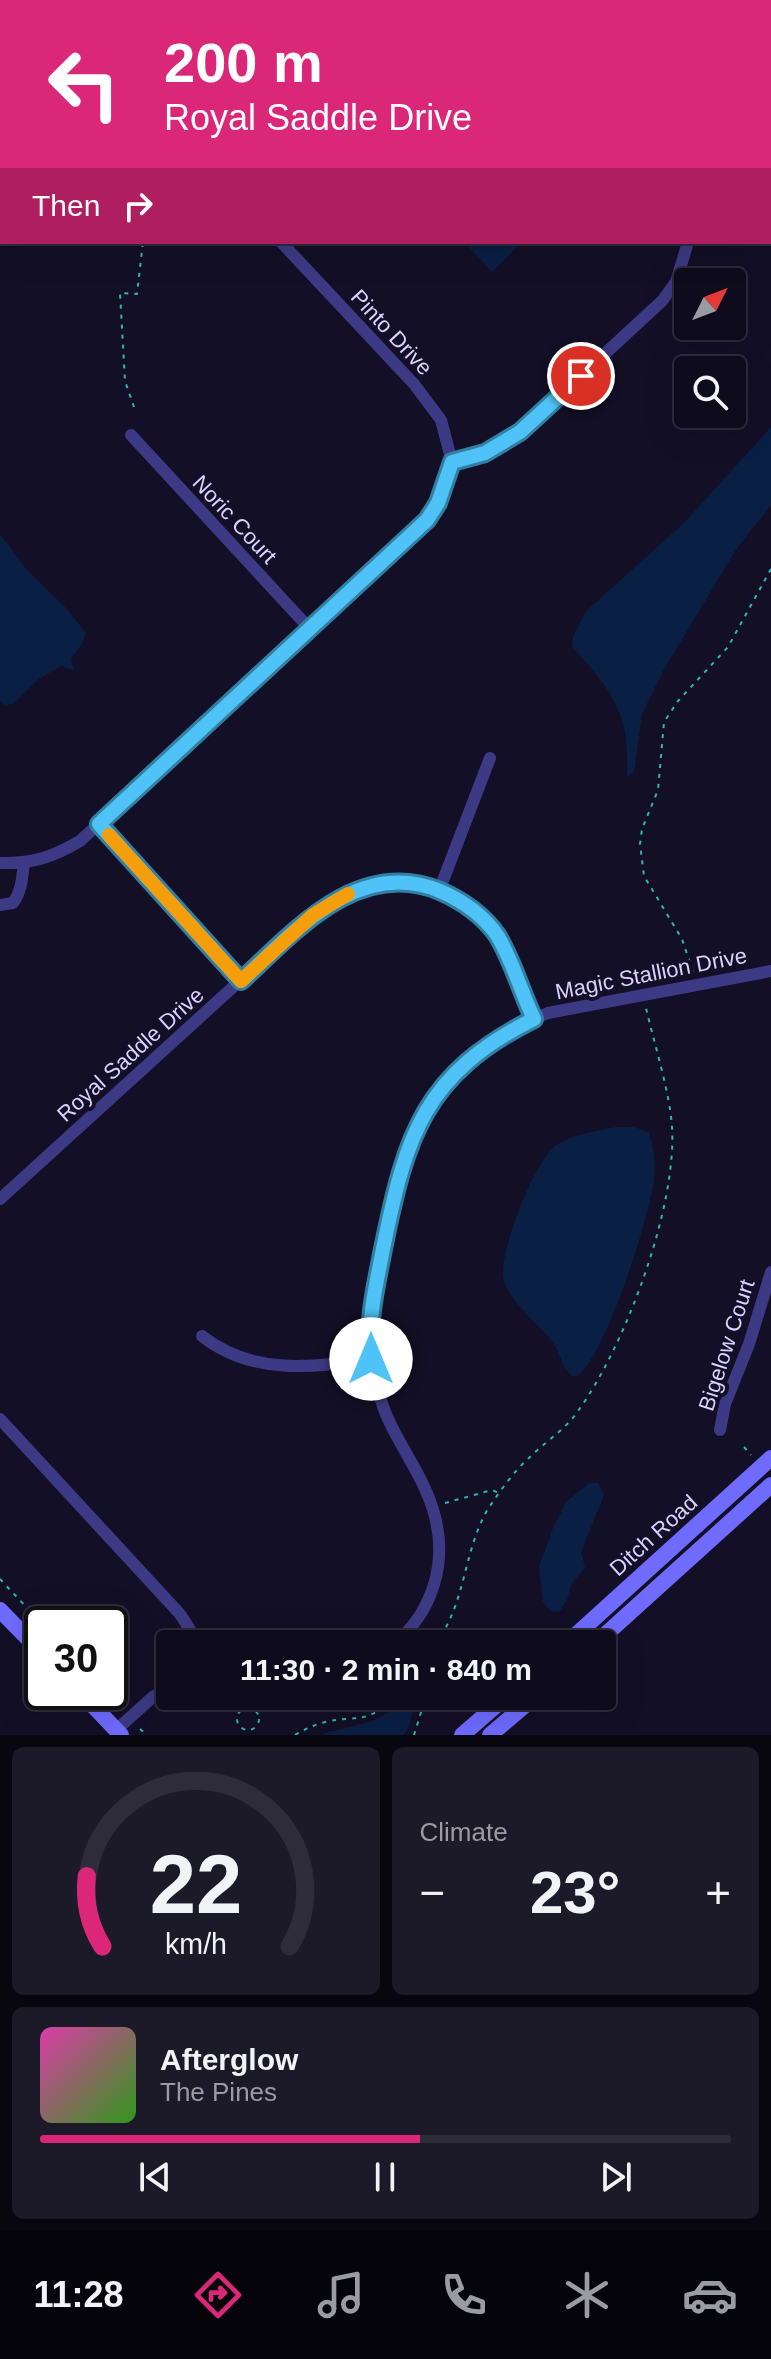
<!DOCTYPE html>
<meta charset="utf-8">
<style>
:root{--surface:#0e0b1c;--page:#1c1929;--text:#f1f3f6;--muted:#9b9ba3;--line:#2e2b3b;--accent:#db2777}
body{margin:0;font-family:Helvetica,sans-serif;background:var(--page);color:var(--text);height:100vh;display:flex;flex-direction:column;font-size:30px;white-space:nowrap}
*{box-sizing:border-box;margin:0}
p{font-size:26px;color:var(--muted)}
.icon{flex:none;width:44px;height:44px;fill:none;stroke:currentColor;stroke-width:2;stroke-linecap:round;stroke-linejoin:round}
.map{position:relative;height:1735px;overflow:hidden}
.drawer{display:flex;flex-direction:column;gap:12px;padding:12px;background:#08060f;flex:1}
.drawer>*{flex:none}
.guide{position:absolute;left:0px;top:0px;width:772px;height:244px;box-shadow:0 8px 32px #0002,0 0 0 2px var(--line);background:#db2777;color:#fff;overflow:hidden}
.needle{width:52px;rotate:48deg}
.fabs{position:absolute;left:674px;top:268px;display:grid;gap:16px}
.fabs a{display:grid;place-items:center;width:72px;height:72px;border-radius:8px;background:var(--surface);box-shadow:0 8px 32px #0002,0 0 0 2px var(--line);font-size:40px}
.speed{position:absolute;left:24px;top:1606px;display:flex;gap:16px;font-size:40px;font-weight:700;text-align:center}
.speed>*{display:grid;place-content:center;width:104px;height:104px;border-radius:50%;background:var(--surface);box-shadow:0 8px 32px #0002,0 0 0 2px var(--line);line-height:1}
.speed .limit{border:4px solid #111;border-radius:12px;background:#fff;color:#111}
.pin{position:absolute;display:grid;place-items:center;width:68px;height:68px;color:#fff;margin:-34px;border:4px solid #fff;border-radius:50%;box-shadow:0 2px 8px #0007}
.me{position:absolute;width:88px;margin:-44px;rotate:0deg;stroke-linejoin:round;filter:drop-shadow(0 0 6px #0008)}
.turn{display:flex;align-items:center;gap:28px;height:168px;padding:0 32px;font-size:36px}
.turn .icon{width:104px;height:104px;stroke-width:2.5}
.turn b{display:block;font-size:56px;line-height:68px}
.then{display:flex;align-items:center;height:76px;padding:0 32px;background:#0003;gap:16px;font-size:30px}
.big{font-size:60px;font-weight:600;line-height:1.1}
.drawer .tile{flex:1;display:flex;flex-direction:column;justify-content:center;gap:12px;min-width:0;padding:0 28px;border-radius:12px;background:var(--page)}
.drawer .dial{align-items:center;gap:0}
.dial svg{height:208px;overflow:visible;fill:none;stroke:var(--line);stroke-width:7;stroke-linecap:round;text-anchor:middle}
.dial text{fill:var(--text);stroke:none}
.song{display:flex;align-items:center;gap:24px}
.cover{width:96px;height:96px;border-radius:12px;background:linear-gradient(135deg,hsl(320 70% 55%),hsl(110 70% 35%))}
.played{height:8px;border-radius:4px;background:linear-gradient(90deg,var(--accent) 55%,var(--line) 55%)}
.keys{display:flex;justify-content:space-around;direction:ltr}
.heat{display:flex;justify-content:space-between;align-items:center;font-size:44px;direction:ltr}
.drawer .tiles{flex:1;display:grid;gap:12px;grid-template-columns:1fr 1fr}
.tile:last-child{grid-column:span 2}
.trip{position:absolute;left:156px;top:1630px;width:460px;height:80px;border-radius:8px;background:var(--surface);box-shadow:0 8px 32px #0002,0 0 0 2px var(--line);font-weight:600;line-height:80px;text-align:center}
.dock{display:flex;height:128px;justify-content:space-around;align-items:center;background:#06040b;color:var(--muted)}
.dock .icon{width:56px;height:56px}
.dock .on{color:var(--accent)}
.dock b{font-size:36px;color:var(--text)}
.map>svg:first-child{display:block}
</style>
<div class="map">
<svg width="771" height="1735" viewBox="0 0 771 1735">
<rect width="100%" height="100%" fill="#130f26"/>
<g fill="#0a1f44">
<polygon points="464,242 522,242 492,272"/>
<path d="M771,427V505L735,551L663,671L642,714L634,772L627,777C627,758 628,738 622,720C614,693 591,667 572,647L573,637L586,611L684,523Z"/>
<polygon points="0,534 27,570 65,607 86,633 82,644 71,658 74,671 62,666 38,679 13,704 4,705 0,701"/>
<path d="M616,1127H634L649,1132C654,1148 656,1165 654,1181C647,1223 608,1349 578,1376H572C562,1367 561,1355 554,1344C539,1323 512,1306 504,1281C496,1258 535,1159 556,1145C574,1134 596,1131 616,1127Z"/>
<polygon points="589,1483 598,1483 604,1495 581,1552 585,1567 571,1585 567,1600 559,1612 551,1611 543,1602 539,1567 553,1528 567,1501"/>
<polygon points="406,1697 411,1697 414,1704 410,1724 404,1735 319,1735 372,1721 388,1713"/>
</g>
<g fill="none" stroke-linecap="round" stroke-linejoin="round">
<g stroke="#2fb8b0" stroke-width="2" stroke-dasharray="4 6" stroke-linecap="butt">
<polyline points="672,0 674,2"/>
<polyline points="196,2 196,0"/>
<polyline points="770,107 771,108"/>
<polyline points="134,407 125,381 120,293 137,294 143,242"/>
<polyline points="693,972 682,939 644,876 640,844 642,829 658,790 664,722 678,701 728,647 771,569"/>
<polyline points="744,1447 751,1455"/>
<polyline points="445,1503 492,1490 499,1493"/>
<polyline points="0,1579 42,1624"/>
<path d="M435,1644C466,1605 463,1551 488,1509C500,1491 514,1471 530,1457C546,1441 565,1430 578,1411C625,1346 677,1208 672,1127C670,1093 654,1043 646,1008"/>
<polyline points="545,1644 551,1639"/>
<polyline points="108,1692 119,1707"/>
<polyline points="241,1696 245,1707"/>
<circle cx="248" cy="1719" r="11"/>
<polyline points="140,1729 147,1735"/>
<path d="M295,1735C305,1729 314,1725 325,1722C355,1715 371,1725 393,1696"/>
<polyline points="414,1735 423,1706 420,1696"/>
</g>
<g stroke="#3d3a85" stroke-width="12">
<polyline points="501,0 503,2"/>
<polyline points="0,225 2,223"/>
<polyline points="131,435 310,629"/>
<polyline points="452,462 485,453 520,432 662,301 676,282 688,242"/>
<polyline points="99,824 241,981"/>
<path d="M0,863C32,864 53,857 80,841L392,554L427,520L446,483L452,462L441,420L414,384L281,242"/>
<polyline points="439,891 490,758"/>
<path d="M0,905L13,903C22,891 22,877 24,863"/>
<path d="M0,1199L298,928C314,915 330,902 349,894C399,871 466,888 496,935C513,960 522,992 534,1019"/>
<path d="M202,1336C251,1375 312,1368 371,1359"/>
<polyline points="0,1419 180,1614 199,1644"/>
<polyline points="720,1430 725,1404 749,1344 771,1272"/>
<path d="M394,1644C433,1612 448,1562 434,1513C425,1480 403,1451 389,1421C380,1402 376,1382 372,1362C365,1327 375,1289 382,1254C406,1133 426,1064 548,1013L771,971"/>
<polyline points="116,1730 154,1696 170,1688"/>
</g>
<g stroke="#6f6bff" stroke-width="16">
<polyline points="708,0 710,2"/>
<polyline points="770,67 771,68"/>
<polyline points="0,1610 42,1653"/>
<polyline points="566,1644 771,1458"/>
<polyline points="595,1644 771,1485"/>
<polyline points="80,1692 121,1735"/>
<polyline points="462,1735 507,1696"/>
<polyline points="490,1735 536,1696"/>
</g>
</g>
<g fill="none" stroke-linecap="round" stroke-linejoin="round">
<g stroke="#337fa1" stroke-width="20">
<path id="route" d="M371,1359C367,1322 376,1285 383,1249C406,1135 424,1074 534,1019C521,992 513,961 497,935C482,914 463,901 440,891C358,857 294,932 241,981L99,824L427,520L438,503L452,462L485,453L520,432L581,376"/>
</g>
<use href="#route" stroke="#4fc3f7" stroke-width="14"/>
<polyline stroke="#f59e0b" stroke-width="14" points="109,835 241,981 313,915 348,894"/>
</g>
<g text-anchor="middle" stroke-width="8" stroke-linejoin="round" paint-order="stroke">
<g font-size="22" fill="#d9d4ff" stroke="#130f26">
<text transform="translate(392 332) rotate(47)" y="8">Pinto Drive</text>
<text transform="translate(235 519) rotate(47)" y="8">Noric Court</text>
<text transform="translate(651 973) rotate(-11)" y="8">Magic Stallion Drive</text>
<text transform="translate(130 1054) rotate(-42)" y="8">Royal Saddle Drive</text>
<text transform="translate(726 1345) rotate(-72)" y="8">Bigelow Court</text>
<text transform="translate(653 1535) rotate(-42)" y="8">Ditch Road</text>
</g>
</g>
</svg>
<div class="fabs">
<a><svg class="needle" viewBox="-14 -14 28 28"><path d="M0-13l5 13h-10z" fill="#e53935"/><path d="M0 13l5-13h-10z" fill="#9b9ba3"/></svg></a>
<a><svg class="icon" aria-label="search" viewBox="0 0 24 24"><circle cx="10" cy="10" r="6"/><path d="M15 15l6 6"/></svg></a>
</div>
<div class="speed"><div class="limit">30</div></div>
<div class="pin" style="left:581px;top:376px;background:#d93025"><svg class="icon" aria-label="arrive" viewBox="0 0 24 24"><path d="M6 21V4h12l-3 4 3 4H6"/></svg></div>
<svg class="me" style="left:371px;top:1359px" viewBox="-20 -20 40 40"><circle r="19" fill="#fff"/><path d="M0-13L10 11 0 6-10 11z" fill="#4fc3f7"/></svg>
<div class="trip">11:30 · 2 min · 840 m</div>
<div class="guide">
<div class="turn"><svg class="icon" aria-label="left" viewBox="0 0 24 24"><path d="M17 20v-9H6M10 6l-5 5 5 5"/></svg><div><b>200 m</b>Royal Saddle Drive</div></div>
<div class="then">Then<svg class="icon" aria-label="right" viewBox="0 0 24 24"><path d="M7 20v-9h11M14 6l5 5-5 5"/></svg></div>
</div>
</div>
<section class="drawer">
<div class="tiles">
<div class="tile dial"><svg viewBox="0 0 100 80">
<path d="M14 69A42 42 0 1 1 86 69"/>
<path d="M14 69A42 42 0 0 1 8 42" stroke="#db2777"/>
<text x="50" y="56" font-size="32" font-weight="700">22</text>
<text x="50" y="72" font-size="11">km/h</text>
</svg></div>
<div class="tile"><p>Climate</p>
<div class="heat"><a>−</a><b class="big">23°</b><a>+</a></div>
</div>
<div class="tile">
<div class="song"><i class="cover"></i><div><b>Afterglow</b><p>The Pines</p></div></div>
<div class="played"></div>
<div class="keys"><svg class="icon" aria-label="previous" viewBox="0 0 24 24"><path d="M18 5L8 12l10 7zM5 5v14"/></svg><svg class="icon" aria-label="pause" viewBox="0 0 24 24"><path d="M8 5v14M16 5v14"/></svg><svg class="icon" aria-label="next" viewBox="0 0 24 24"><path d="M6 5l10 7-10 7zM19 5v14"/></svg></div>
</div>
</div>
</section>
<nav class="dock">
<b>11:28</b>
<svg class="icon on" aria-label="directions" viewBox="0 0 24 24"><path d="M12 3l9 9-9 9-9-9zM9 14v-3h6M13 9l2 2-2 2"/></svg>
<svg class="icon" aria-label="music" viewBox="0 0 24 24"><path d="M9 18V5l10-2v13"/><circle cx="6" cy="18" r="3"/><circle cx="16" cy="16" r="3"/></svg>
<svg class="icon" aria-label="phone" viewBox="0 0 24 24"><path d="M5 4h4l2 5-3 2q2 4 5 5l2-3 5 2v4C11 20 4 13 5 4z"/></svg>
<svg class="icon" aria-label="climate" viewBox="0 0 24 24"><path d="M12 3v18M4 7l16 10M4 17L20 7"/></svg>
<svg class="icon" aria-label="car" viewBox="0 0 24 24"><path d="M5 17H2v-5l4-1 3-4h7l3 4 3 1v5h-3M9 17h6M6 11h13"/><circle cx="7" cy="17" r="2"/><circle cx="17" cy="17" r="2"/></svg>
</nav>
